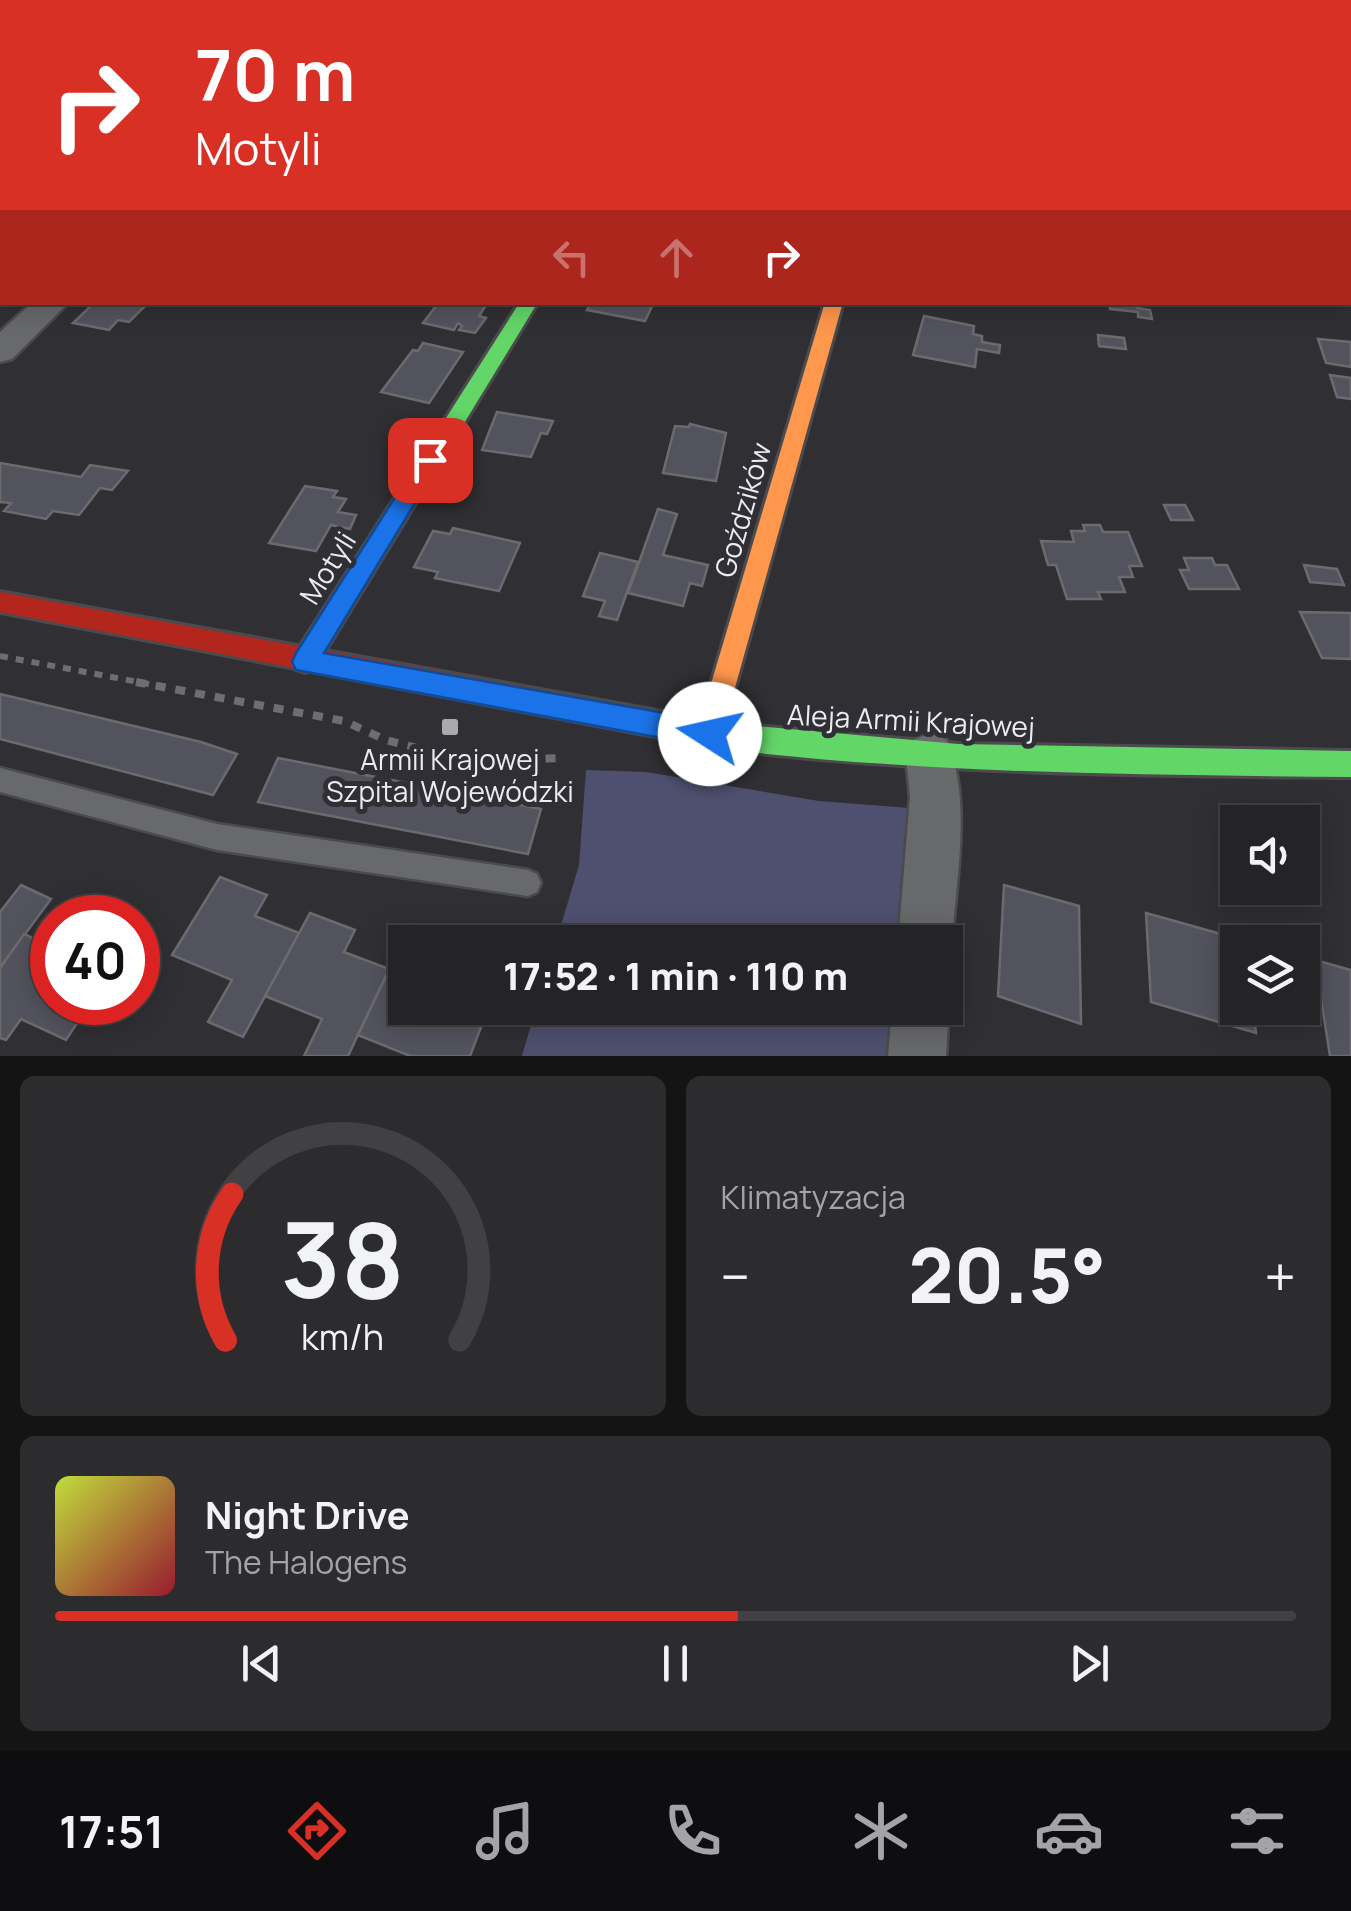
<!DOCTYPE html>
<html lang="pl">
<meta charset="utf-8">
<style>
:root{--surface:#242427;--page:#2c2c2f;--text:#f1f3f6;--muted:#a3a4a7;--line:#414144;--accent:#d93025}
body{margin:0;font-family:Manrope,sans-serif;background:var(--page);color:var(--text);height:100vh;display:flex;flex-direction:column;font-size:38px;white-space:nowrap}
*{box-sizing:border-box;margin:0}
p{font-size:32px;color:var(--muted)}
.icon{flex:none;width:55px;height:55px;fill:none;stroke:currentColor;stroke-width:2;stroke-linecap:round;stroke-linejoin:round}
.map{position:relative;height:1056px;overflow:hidden}
.side{display:flex;flex-direction:column;gap:20px;padding:20px;background:#141415;flex:1}
.side>*{flex:none}
.guide{position:absolute;left:0px;top:0px;width:1352px;height:305px;box-shadow:0 5px 25px #0003,0 0 0 2px var(--line);background:#d93025;color:#fff;overflow:hidden}
.tools{position:absolute;left:1220px;top:805px;display:grid;gap:20px}
.tools a{display:grid;place-items:center;width:100px;height:100px;border-radius:0px;background:var(--surface);box-shadow:0 5px 25px #0003,0 0 0 2px var(--line);font-size:50px}
.speed{position:absolute;left:30px;top:895px;display:flex;gap:20px;font-size:50px;font-weight:700;text-align:center}
.speed>*{display:grid;place-content:center;width:130px;height:130px;border-radius:50%;background:var(--surface);box-shadow:0 5px 25px #0003,0 0 0 2px var(--line);line-height:1}
.speed .limit{border:15px solid #d22;background:#fff;color:#111}
.pin{position:absolute;display:grid;place-items:center;width:85px;height:85px;color:#fff;margin:-42px;border-radius:20px;box-shadow:0 5px 15px #0006}
.me{position:absolute;width:110px;margin:-55px;rotate:280deg;stroke-linejoin:round;filter:drop-shadow(0 0 8px #0008)}
.turn{display:flex;align-items:center;gap:35px;height:210px;padding:0 30px;font-size:45px}
.turn .icon{width:130px;height:130px;stroke-width:2.5}
.turn b{display:block;font-size:70px;line-height:85px}
.lanes{display:flex;align-items:center;height:95px;padding:0 30px;background:#0003;justify-content:center;gap:50px;direction:ltr}
.lanes .off{opacity:.35}
.big{font-size:75px;font-weight:800;line-height:1.1}
.side .widget{flex:1;display:flex;flex-direction:column;justify-content:center;gap:15px;min-width:0;padding:0 35px;border-radius:15px;background:var(--page)}
.side .dial{align-items:center;gap:0}
.dial svg{height:260px;overflow:visible;fill:none;stroke:var(--line);stroke-width:7;stroke-linecap:round;text-anchor:middle}
.dial text{fill:var(--text);stroke:none}
.song{display:flex;align-items:center;gap:30px}
.cover{width:120px;height:120px;border-radius:15px;background:linear-gradient(135deg,hsl(70 70% 55%),hsl(350 70% 35%))}
.played{height:10px;border-radius:5px;background:linear-gradient(90deg,var(--accent) 55%,var(--line) 55%)}
.keys{display:flex;justify-content:space-around;direction:ltr}
.heat{display:flex;justify-content:space-between;align-items:center;font-size:55px;direction:ltr}
.side .tiles{flex:1;display:grid;gap:20px;grid-template-columns:1fr 1fr}
.widget:last-child{grid-column:span 2}
.trip{position:absolute;left:388px;top:925px;width:575px;height:100px;border-radius:0px;background:var(--surface);box-shadow:0 5px 25px #0003,0 0 0 2px var(--line);font-weight:800;line-height:100px;text-align:center}
.menu{display:flex;height:160px;justify-content:space-around;align-items:center;background:#0e0e10;color:var(--muted)}
.menu .icon{width:70px;height:70px}
.menu .active{color:var(--accent)}
.menu b{font-size:45px;color:var(--text)}
.map>svg:first-child{display:block}
</style>
<div class="map">
<svg width="1351" height="1056" viewBox="0 0 1351 1056">
<rect width="100%" height="100%" fill="#303034"/>
<g fill="#4f506f">
<polygon points="0,0 371,0 2,2 2,68"/>
<polygon points="586,770 646,772 819,801 922,809 909,942 556,942 579,865"/>
<polygon points="536,1008 903,1008 898,1056 522,1056"/>
</g>
<g fill="#53535e" stroke="#6b6b6e" stroke-width="2.5">
<polygon points="95,302 127,302 145,306 129,322 118,320 109,330 73,323"/>
<polygon points="439,302 488,302 479,316 486,318 475,333 459,330 462,326 458,323 454,330 423,323"/>
<polygon points="592,302 602,303 654,302 645,321 587,310"/>
<polygon points="1109,302 1136,303 1137,308 1150,310 1152,319 1138,317 1138,312 1110,309"/>
<polygon points="924,316 974,326 973,334 982,336 982,342 1000,345 999,353 977,349 975,367 913,355"/>
<polygon points="1098,335 1124,338 1126,349 1099,346"/>
<polygon points="1318,339 1351,342 1351,367 1326,363"/>
<polygon points="423,343 463,352 429,403 381,392 413,350 418,351"/>
<polygon points="1330,375 1351,378 1351,399 1337,397"/>
<polygon points="497,412 553,421 547,434 541,433 531,457 482,450"/>
<polygon points="690,424 726,433 716,481 663,473 675,426 689,427"/>
<polygon points="0,463 81,477 90,465 128,471 112,490 100,488 79,515 53,511 46,519 4,511 11,503 0,502"/>
<polygon points="305,486 337,491 333,497 346,499 338,512 356,515 350,529 331,525 316,551 269,543"/>
<polygon points="1164,505 1185,505 1193,520 1171,520"/>
<polygon points="658,509 677,514 663,555 708,565 702,586 690,583 683,606 628,593"/>
<polygon points="1083,525 1100,525 1103,532 1128,532 1142,566 1129,566 1133,577 1119,577 1125,592 1098,592 1101,599 1067,599 1056,565 1048,565 1041,541 1074,542 1071,531 1085,531"/>
<polygon points="453,528 520,543 499,591 435,578 438,572 414,567 433,531 450,534"/>
<polygon points="600,553 638,562 617,620 599,616 605,601 583,596"/>
<polygon points="1184,558 1212,558 1215,565 1227,565 1239,589 1189,589 1180,570 1189,570"/>
<polygon points="1304,565 1337,569 1344,585 1310,582"/>
<polygon points="1300,612 1351,613 1351,659 1322,658"/>
<polygon points="0,694 201,742 237,754 213,795 0,739"/>
<polygon points="278,758 541,809 528,854 258,802"/>
<polygon points="220,877 267,895 255,916 299,933 243,1037 208,1022 232,980 172,955"/>
<polygon points="21,885 51,899 0,968 0,912"/>
<polygon points="1004,885 1079,906 1081,1024 998,996"/>
<polygon points="310,913 355,930 344,952 389,969 348,1056 304,1056 322,1019 265,996"/>
<polygon points="1146,913 1246,941 1238,942 1238,1008 1253,1008 1256,1033 1151,1002"/>
<polygon points="24,934 52,947 52,1002 91,1002 66,1040 21,1019 6,1040 0,1038 0,968"/>
<polygon points="399,949 405,952 405,1008 488,1009 470,1056 410,1056 358,1035"/>
<polygon points="1315,960 1351,970 1351,1056 1330,1056"/>
</g>
<g fill="none" stroke-linecap="round" stroke-linejoin="round">
<g stroke="#4b4b4e" stroke-width="5">
<g id="lane">
<rect x="1350" y="88" width="1" height="8"/>
<polygon points="2,122 2,131 0,132 0,123"/>
<polygon points="0,768 217,824 528,870 537,874 541,883 537,892 528,896 217,850 0,792"/>
</g>
</g>
<g stroke="#4b4b4e" stroke-width="5">
<g id="street">
<polygon points="914,0 936,0 936,2 915,2"/>
<rect x="0" y="184" width="2" height="16"/>
<polygon points="33,302 69,302 12,359 0,362 0,332"/>
<path d="M930,733L947,740C972,800 956,879 952,942L945,960V942H898L910,797L906,757L913,740Z"/>
<polygon points="945,999 949,1008 946,1056 888,1056 892,1008 945,1008"/>
</g>
</g>
<g stroke="#4b4b4e" stroke-width="6">
<g id="fast">
<polygon points="520,302 538,302 314,669 305,672 296,669 292,661 296,653"/>
<path d="M723,723L958,744L1351,751V777C1141,775 932,774 723,749L714,745L710,736L714,727Z"/>
</g>
</g>
<g stroke="#4b4b4e" stroke-width="6">
<polygon id="slow" points="825,302 843,302 722,734 718,743 709,747 700,743 696,734"/>
</g>
<g stroke="#4b4b4e" stroke-width="6">
<polygon id="jam" points="0,592 723,723 732,727 736,736 732,745 723,749 0,612"/>
</g>
<polyline stroke="#6d6e70" stroke-width="6" stroke-dasharray="8 8" stroke-linecap="butt" points="0,656 149,684"/>
<polyline stroke="#6d6e70" stroke-width="8" stroke-dasharray="10 10" stroke-linecap="butt" points="136,682 344,721 386,740 467,761 561,758"/>
<use href="#lane" fill="#68696b" fill-rule="evenodd"/>
<use href="#street" fill="#68696b" fill-rule="evenodd"/>
<use href="#fast" fill="#63d668" fill-rule="evenodd"/>
<use href="#slow" fill="#ff974d" fill-rule="evenodd"/>
<use href="#jam" fill="#b3261e" fill-rule="evenodd"/>
</g>
<polygon fill="#1a73e8" stroke="#114b97" stroke-width="2.5" points="430,452 441,460 324,653 710,721 719,725 723,734 719,743 710,747 296,670 292,662 296,653 422,455"/>
<rect fill="#aaaaae" stroke="#2f2f35" stroke-width="4" x="440" y="717" width="20" height="20" rx="5"/>
<g text-anchor="middle" stroke-width="10" stroke-linejoin="round" paint-order="stroke">
<g font-size="28" fill="#ececf0" stroke="#2f2f35">
<text transform="translate(743 510) rotate(-74)" y="10">Goździków</text>
<text transform="translate(328 568) rotate(-58)" y="10">Motyli</text>
<text transform="translate(911 721) rotate(3)" y="10">Aleja Armii Krajowej</text>
</g>
<g font-size="28" fill="#ececf0" stroke="#2f2f35">
<text x="450" y="770">Armii Krajowej<tspan x="450" dy="32">Szpital Wojewódzki</tspan></text>
</g>
</g>
</svg>
<div class="tools">
<a><svg class="icon" aria-label="sound" viewBox="0 0 24 24"><path d="M4 9h4l5-4v14l-5-4H4zM17 9q2 3 0 6"/></svg></a>
<a><svg class="icon" aria-label="layers" viewBox="0 0 24 24"><path d="M12 4l9 5-9 5-9-5zM3 14l9 5 9-5"/></svg></a>
</div>
<div class="speed"><div class="limit">40</div></div>
<div class="pin" style="left:430px;top:460px;background:#d93025"><svg class="icon" aria-label="arrive" viewBox="0 0 24 24"><path d="M6 21V4h12l-3 4 3 4H6"/></svg></div>
<svg class="me" style="left:710px;top:734px" viewBox="-20 -20 40 40"><circle r="19" fill="#fff"/><path d="M0-13L10 11 0 6-10 11z" fill="#1a73e8"/></svg>
<div class="trip">17:52 · 1 min · 110 m</div>
<div class="guide">
<div class="turn"><svg class="icon" aria-label="right" viewBox="0 0 24 24"><path d="M7 20v-9h11M14 6l5 5-5 5"/></svg><div><b>70 m</b>Motyli</div></div>
<div class="lanes"><svg class="icon off" aria-label="left" viewBox="0 0 24 24"><path d="M17 20v-9H6M10 6l-5 5 5 5"/></svg><svg class="icon off" aria-label="ahead" viewBox="0 0 24 24"><path d="M12 20V5M6 11l6-6 6 6"/></svg><svg class="icon" aria-label="right" viewBox="0 0 24 24"><path d="M7 20v-9h11M14 6l5 5-5 5"/></svg></div>
</div>
</div>
<section class="side">
<div class="tiles">
<div class="widget dial"><svg viewBox="0 0 100 80">
<path d="M14 69A42 42 0 1 1 86 69"/>
<path d="M14 69A42 42 0 0 1 16 24" stroke="#d93025"/>
<text x="50" y="56" font-size="32" font-weight="700">38</text>
<text x="50" y="72" font-size="11">km/h</text>
</svg></div>
<div class="widget"><p>Klimatyzacja</p>
<div class="heat"><a>−</a><b class="big">20.5°</b><a>+</a></div>
</div>
<div class="widget">
<div class="song"><i class="cover"></i><div><b>Night Drive</b><p>The Halogens</p></div></div>
<div class="played"></div>
<div class="keys"><svg class="icon" aria-label="previous" viewBox="0 0 24 24"><path d="M18 5L8 12l10 7zM5 5v14"/></svg><svg class="icon" aria-label="pause" viewBox="0 0 24 24"><path d="M8 5v14M16 5v14"/></svg><svg class="icon" aria-label="next" viewBox="0 0 24 24"><path d="M6 5l10 7-10 7zM19 5v14"/></svg></div>
</div>
</div>
</section>
<nav class="menu">
<b>17:51</b>
<svg class="icon active" aria-label="directions" viewBox="0 0 24 24"><path d="M12 3l9 9-9 9-9-9zM9 14v-3h6M13 9l2 2-2 2"/></svg>
<svg class="icon" aria-label="music" viewBox="0 0 24 24"><path d="M9 18V5l10-2v13"/><circle cx="6" cy="18" r="3"/><circle cx="16" cy="16" r="3"/></svg>
<svg class="icon" aria-label="phone" viewBox="0 0 24 24"><path d="M5 4h4l2 5-3 2q2 4 5 5l2-3 5 2v4C11 20 4 13 5 4z"/></svg>
<svg class="icon" aria-label="climate" viewBox="0 0 24 24"><path d="M12 3v18M4 7l16 10M4 17L20 7"/></svg>
<svg class="icon" aria-label="car" viewBox="0 0 24 24"><path d="M5 17H2v-5l4-1 3-4h7l3 4 3 1v5h-3M9 17h6M6 11h13"/><circle cx="7" cy="17" r="2"/><circle cx="17" cy="17" r="2"/></svg>
<svg class="icon" aria-label="filters" viewBox="0 0 24 24"><path d="M4 7h16M4 17h16"/><circle cx="9" cy="7" r="2"/><circle cx="15" cy="17" r="2"/></svg>
</nav>
